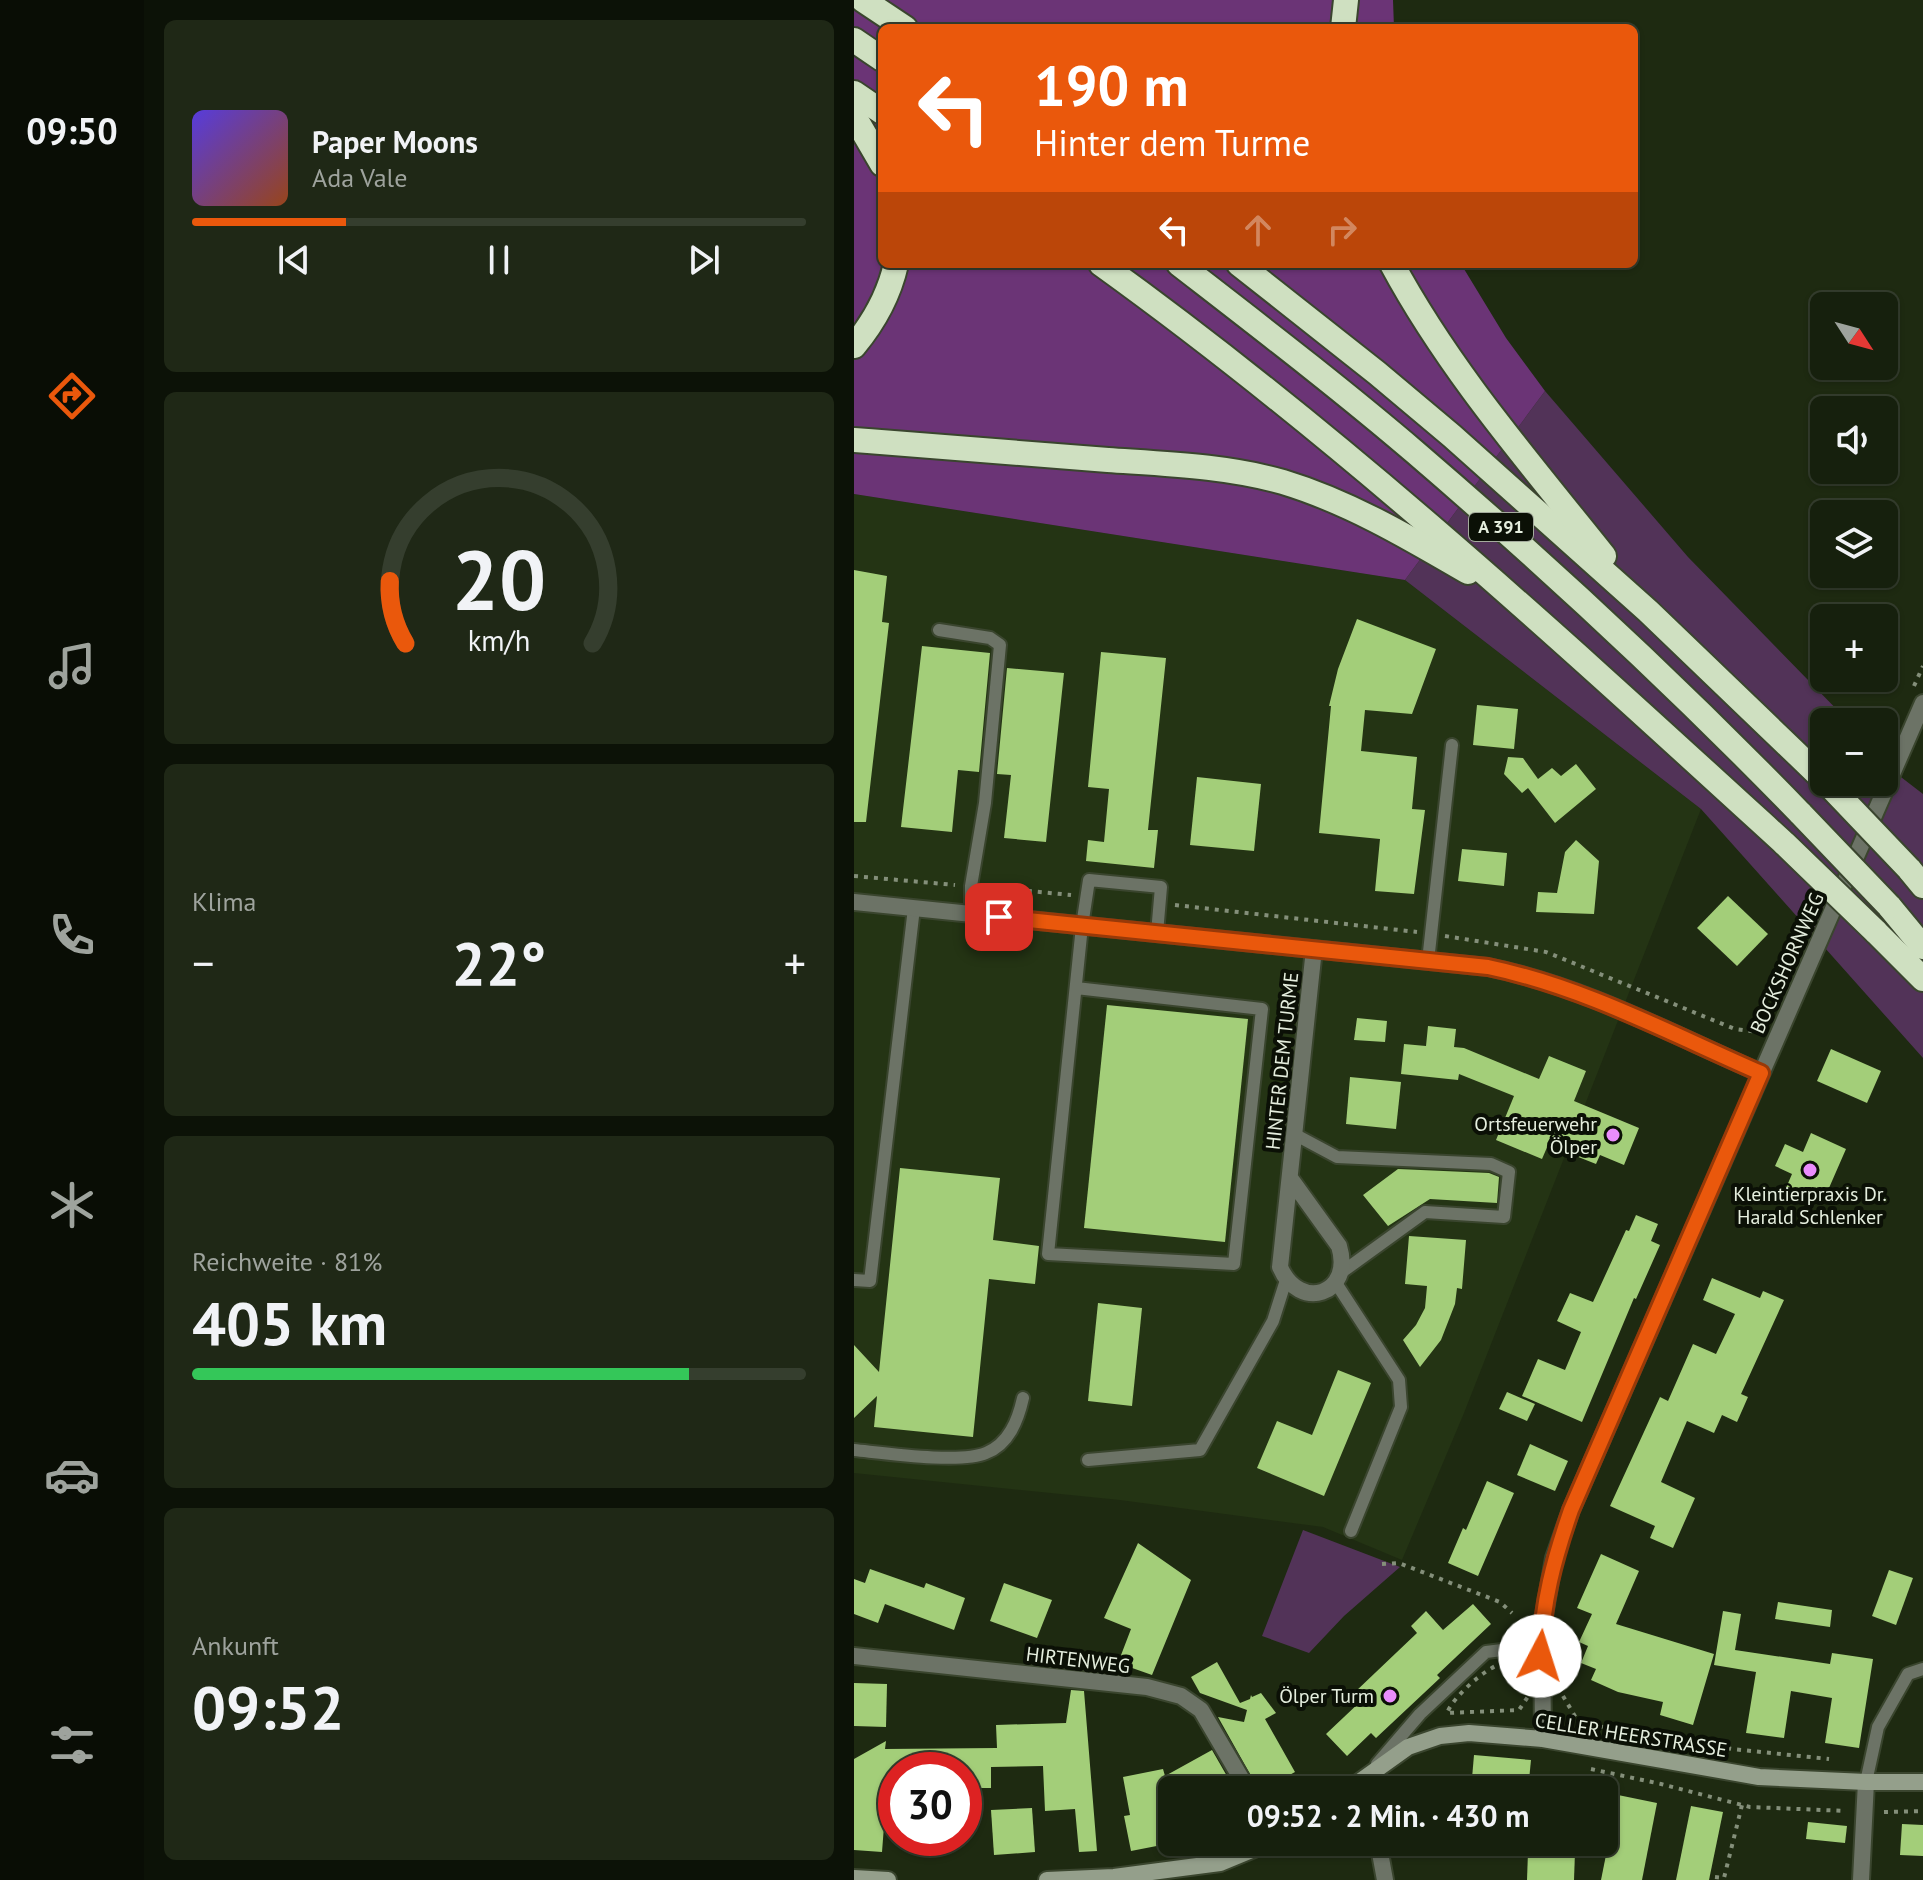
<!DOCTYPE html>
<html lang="de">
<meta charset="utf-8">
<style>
:root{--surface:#16200d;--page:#1f2816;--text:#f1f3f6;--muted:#9ea39d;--line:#353e2e;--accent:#ea580c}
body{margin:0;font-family:"PT Sans",sans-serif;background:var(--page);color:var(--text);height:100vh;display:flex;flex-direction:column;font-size:30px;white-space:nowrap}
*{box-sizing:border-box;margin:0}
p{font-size:26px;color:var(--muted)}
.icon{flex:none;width:44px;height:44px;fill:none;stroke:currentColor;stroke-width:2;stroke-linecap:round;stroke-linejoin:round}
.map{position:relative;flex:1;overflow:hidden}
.drawer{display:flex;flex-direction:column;gap:20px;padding:20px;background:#0c1207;width:710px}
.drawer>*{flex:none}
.top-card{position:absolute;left:24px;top:24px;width:760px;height:244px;border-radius:12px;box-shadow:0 2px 6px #0004,0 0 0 2px var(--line);background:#ea580c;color:#fff;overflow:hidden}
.needle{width:52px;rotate:126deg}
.fabs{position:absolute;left:956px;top:292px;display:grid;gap:16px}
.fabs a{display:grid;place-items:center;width:88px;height:88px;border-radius:12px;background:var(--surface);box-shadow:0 2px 6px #0004,0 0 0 2px var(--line);font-size:40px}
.speed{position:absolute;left:24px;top:1752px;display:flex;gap:16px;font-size:40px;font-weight:700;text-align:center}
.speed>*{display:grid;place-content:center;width:104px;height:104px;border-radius:50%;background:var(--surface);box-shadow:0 2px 6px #0004,0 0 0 2px var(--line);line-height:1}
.speed .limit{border:12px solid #d22;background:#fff;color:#111}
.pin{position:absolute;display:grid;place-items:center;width:68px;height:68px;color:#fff;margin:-34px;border-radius:16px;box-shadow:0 4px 12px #0006}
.me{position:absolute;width:88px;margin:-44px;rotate:5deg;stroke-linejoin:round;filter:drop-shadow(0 0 6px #0008)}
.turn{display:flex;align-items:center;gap:28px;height:168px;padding:0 24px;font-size:36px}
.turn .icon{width:104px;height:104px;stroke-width:2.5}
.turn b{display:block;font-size:56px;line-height:68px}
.lanes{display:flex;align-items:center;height:76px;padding:0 24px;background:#0003;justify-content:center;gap:40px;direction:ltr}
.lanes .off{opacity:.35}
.big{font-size:60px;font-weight:800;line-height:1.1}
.drawer .tile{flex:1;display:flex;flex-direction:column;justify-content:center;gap:12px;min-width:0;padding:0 28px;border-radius:12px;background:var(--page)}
.drawer .dial{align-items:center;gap:0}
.dial svg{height:208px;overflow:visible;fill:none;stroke:var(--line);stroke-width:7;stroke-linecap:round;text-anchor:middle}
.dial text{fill:var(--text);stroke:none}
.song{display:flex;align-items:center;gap:24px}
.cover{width:96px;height:96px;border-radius:12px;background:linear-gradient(135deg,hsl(250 70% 55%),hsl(20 70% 35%))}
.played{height:8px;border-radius:4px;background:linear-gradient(90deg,var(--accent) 25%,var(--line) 25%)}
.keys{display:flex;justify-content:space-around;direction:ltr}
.heat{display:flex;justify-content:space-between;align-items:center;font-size:44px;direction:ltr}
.charge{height:12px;border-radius:6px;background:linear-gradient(90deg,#34c759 81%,var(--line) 0)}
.trip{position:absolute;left:304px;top:1776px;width:460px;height:80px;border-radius:12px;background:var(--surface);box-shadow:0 2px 6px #0004,0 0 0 2px var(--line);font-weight:800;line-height:80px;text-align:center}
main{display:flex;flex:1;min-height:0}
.tab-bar{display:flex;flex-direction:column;width:144px;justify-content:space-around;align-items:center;background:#090d05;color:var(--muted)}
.tab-bar .icon{width:56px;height:56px}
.tab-bar .selected{color:var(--accent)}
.tab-bar b{font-size:36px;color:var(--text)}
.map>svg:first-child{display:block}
</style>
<main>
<nav class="tab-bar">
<b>09:50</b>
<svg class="icon selected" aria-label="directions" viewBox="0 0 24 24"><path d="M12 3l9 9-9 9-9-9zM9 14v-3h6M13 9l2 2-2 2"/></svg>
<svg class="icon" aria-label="music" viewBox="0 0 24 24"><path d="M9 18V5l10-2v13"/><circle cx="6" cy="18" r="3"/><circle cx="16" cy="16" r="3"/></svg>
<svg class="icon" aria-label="phone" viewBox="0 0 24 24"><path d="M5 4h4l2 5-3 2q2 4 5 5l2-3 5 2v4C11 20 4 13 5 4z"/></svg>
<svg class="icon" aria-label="climate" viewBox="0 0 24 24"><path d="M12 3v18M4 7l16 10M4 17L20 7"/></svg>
<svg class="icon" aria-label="car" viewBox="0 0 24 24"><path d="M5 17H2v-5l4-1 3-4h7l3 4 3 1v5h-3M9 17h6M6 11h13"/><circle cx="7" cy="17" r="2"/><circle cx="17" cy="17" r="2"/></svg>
<svg class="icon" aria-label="filters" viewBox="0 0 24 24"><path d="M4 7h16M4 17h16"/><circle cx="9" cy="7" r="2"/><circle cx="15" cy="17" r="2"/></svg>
</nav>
<section class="drawer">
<div class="tile">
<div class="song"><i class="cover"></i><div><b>Paper Moons</b><p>Ada Vale</p></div></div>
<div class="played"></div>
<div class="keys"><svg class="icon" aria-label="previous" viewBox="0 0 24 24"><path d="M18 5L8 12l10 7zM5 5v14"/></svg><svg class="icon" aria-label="pause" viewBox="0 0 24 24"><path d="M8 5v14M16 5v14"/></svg><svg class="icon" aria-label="next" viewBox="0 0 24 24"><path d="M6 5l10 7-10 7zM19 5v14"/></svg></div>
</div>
<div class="tile dial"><svg viewBox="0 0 100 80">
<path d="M14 69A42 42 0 1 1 86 69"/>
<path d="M14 69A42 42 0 0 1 8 45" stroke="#ea580c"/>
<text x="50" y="56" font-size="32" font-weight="700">20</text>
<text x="50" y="72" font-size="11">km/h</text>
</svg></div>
<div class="tile"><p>Klima</p>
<div class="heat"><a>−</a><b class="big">22°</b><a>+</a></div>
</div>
<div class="tile"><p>Reichweite · 81%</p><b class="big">405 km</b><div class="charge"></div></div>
<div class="tile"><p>Ankunft</p><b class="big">09:52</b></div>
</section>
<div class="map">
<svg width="1069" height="1880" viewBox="0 0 1069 1880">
<rect width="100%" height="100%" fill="#1e2a11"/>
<polygon fill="#243414" points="0,494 551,580 847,809 610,1413 548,1560 469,1527 266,1500 0,1473"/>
<g fill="#523358">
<polygon points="691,391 834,557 995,722 970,722 970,782 1030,782 1030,764 1069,794 1069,1058 847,809 551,580"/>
<polygon points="449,1530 546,1567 490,1616 455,1653 408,1636"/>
</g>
<polygon fill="#6b3476" points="0,0 539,0 540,28 28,28 28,264 607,264 652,338 691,391 551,580 0,494"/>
<g fill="#a3ce79">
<polygon points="0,570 33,576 28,622 35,623 12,822 0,822"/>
<polygon points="503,619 582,649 558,714 511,710 507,751 563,757 558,809 571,810 560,894 521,891 526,839 465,833 477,706 475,706 484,669"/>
<polygon points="68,646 136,653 125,772 104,770 98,832 47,827"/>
<polygon points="247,652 312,658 294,830 304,830 300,868 232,861 234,840 250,842 255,789 234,787"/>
<polygon points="153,668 210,673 192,842 150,838 157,775 143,774"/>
<polygon points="623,705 664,709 660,749 619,745"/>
<polygon points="654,757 669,758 684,779 698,768 707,776 722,764 742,789 701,823 674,788 668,793 650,774"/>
<polygon points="343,777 407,784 400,851 336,845"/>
<polygon points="722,840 745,861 740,914 682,912 684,892 703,893 711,852"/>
<polygon points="608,849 653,853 650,886 604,881"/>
<polygon points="874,896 914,934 883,966 843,928"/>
<polygon points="253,1005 394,1019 371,1242 230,1228"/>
<polygon points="503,1018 533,1021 531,1042 500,1040"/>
<polygon points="574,1026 602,1029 600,1047 610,1048 685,1079 695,1056 732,1071 720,1101 785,1128 770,1165 746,1155 742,1164 694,1145 688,1159 642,1140 660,1096 605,1074 604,1080 547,1074 550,1044 572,1046"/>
<polygon points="977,1049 1027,1071 1013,1103 963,1081"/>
<polygon points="496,1077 547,1082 542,1129 492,1124"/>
<polygon points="957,1133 992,1149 968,1204 932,1188 938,1174 921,1166 931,1144 949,1152"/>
<polygon points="46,1168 146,1178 139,1240 185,1246 181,1284 135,1279 119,1437 20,1427 23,1396 0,1418 0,1345 25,1372"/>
<polygon points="544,1169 635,1173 645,1177 643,1203 576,1199 534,1226 509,1195"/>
<polygon points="782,1215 804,1224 797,1241 806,1245 782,1299 780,1298 728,1422 668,1396 684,1359 711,1370 727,1332 703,1321 716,1293 739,1302 772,1230 775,1231"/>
<polygon points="555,1236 612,1240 608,1289 603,1288 601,1304 587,1340 566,1367 549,1340 562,1325 571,1308 573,1286 551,1284"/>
<polygon points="858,1278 906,1298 909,1291 930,1300 887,1394 894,1397 883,1422 868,1415 860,1433 833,1421 807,1482 841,1498 819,1548 796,1538 801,1526 756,1506 806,1397 814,1401 839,1344 862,1354 881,1314 849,1300"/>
<polygon points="244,1303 288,1308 278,1406 234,1401"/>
<polygon points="484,1370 517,1383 470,1496 403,1468 423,1421 458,1435"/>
<polygon points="653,1392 681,1404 673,1421 645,1409"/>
<polygon points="676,1444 714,1461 701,1491 663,1475"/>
<polygon points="633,1481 660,1493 624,1576 594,1563 609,1528 612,1530"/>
<polygon points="284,1543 337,1580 298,1675 264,1663 277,1629 250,1618"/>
<polygon points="747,1554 785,1571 762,1624 860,1654 839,1725 806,1715 809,1702 764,1692 737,1680 742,1669 727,1663 734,1646 725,1642 738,1614 723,1608"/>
<polygon points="16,1569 70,1588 72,1583 111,1598 100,1630 31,1604 24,1623 0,1614 0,1579 11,1583"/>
<polygon points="1035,1570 1059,1578 1042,1625 1018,1616"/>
<polygon points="150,1583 198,1600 183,1638 136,1621"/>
<polygon points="924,1602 978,1610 976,1627 921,1619"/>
<polygon points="619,1604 637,1624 583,1675 586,1678 522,1738 517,1733 493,1756 472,1734 508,1700 501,1692 563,1633 557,1626 572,1611 589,1630"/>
<polygon points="869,1611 887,1614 881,1650 976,1664 978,1653 1019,1659 1005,1748 971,1743 978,1698 937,1691 930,1738 892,1733 902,1672 860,1665"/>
<polygon points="363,1662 386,1703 396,1699 397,1695 398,1697 407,1693 422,1713 411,1719 441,1772 421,1783 425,1790 405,1790 364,1717 390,1722 393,1710 346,1693 337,1677"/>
<polygon points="0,1683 33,1684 32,1727 0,1726"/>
<polygon points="217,1690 230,1691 243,1851 225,1852 221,1809 191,1811 189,1766 137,1767 137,1788 110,1788 110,1770 42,1770 42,1788 33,1787 28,1852 0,1850 0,1759 32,1741 31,1749 143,1748 142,1725 212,1723"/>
<polygon points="358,1750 381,1790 313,1790 318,1816 318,1843 277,1851 270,1816 276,1815 269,1777 309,1769 311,1776"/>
<polygon points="620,1755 677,1760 674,1790 617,1790"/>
<polygon points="764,1795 803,1803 788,1880 747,1880"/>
<polygon points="837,1806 869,1812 855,1880 822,1880"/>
<polygon points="178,1808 181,1852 140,1855 137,1810"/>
<polygon points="954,1822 993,1826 991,1843 952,1839"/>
<polygon points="1048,1824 1069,1825 1069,1856 1046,1855"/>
<polygon points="674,1852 721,1852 720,1880 673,1880"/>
</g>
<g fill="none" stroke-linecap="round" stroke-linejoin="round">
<g stroke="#3a452e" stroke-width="16">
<g id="service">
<polyline points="85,630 136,638 146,645 131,803 117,886 117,914"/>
<polyline points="574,961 598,745"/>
<polyline points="222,988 408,1009 380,1264 194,1254 228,926 235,880 307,887 303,933"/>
<polyline points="440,1134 483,1157 637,1164 655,1172 650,1217 571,1212 488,1272"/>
<polyline points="0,1280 16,1281 60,908"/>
<polyline points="482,1283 545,1380 547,1407 497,1531"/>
<path d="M0,1450C30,1453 107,1464 132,1453C155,1444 164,1420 169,1398"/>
<polyline points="234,1460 346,1450 419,1321 432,1280"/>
<polyline points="523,1764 566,1714 632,1652 656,1649 686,1656"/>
<polyline points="1012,1782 1024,1727 1054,1674 1069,1669"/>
</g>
</g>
<g stroke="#3a452e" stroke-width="20">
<g id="minor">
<path d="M0,902L634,967C730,986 817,1034 907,1073"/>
<path d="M436,1178L485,1246C500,1295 445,1312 426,1267L460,949"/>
<polyline points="0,1656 293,1687 327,1696 347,1710 394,1790"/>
<polyline points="689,1739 688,1627 700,1558 717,1510 1069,703"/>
<polyline points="524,1842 531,1880"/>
<polyline points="1007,1880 1012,1782"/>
</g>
</g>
<g stroke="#3a452e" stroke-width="20">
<g id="secondary">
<polyline points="494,1790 554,1747 586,1736 615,1733 689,1739 905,1777 1012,1782 1069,1782"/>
<polyline points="0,1878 34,1880"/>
<polyline points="193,1880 260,1877 366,1863 417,1842"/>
</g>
</g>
<g stroke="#3a452e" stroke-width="28">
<g id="motorway">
<polyline points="9,0 51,28"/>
<polyline points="489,28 492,0"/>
<polyline points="0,40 28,59"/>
<polyline points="0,93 28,112"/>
<polyline points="0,116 28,164"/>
<path d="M247,264C490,439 710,642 931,844"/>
<path d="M325,264C405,326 486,388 562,453C696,568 825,688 947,814"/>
<polyline points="385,264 523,373 598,436 794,611 970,780"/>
<path d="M538,264C595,370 675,462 750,556"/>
<path d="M0,346C20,322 35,295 42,264"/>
<path d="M0,440C85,446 170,453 254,460C312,464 373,466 429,482C495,502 554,537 614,572"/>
<polyline points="1055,869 1069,886"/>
<polyline points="1035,906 1069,947"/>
<polyline points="1021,931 1069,979"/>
</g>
</g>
<g stroke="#848f7a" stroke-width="4" stroke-dasharray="4 6" stroke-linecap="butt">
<polyline points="1060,686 1069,666"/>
<polyline points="0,876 101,885"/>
<polyline points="134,887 217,895"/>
<polyline points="321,905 563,932"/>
<polyline points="591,936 692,952 881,1029 905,1032"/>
<polyline points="528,1564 545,1563 646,1602 658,1613"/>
<path d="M650,1663L672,1672L675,1695L665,1710L593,1713C599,1697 633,1666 650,1663Z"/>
<polyline points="709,1696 722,1718 744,1726 878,1749 975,1759"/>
<polyline points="737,1769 807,1784 896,1807 992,1811"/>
<polyline points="1030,1812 1069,1811"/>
<polyline points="861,1877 870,1878 888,1805"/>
</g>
<use href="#service" stroke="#6c7366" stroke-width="12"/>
<use href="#minor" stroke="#6c7366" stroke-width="16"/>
<use href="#secondary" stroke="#949f8b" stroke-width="16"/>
<use href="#motorway" stroke="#cfe0c1" stroke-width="24"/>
<g stroke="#3a452e" stroke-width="28" stroke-linecap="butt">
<g id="motorway-bridge">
<polyline points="972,782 1055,869"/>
<polyline points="947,814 1035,906"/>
<polyline points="931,844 1021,931"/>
</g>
</g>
<use href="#motorway-bridge" stroke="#cfe0c1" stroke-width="24"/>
</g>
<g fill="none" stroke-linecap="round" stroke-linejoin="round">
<g stroke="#983908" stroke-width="20">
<path id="route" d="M145,917L634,967C730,987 817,1034 907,1073L717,1510C699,1562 689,1601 686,1656"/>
</g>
<use href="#route" stroke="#ea580c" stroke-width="14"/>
</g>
<g fill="#ea8dfc" stroke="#0b1006" stroke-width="3">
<circle cx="759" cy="1135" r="8"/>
<circle cx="956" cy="1170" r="8"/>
<circle cx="536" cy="1696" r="8"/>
</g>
<g text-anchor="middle" stroke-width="8" stroke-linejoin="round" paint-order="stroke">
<rect fill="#0b1006" stroke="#a4ab9d" stroke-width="2" x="615" y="513" width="64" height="28" rx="6"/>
<g font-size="18" font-weight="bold" fill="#e5eede">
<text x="647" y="533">A 391</text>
</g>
<g font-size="20" fill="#e5eede" stroke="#0b1006">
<text transform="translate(933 963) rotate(-66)" y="7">BOCKSHORNWEG</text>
<text transform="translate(428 1061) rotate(-84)" y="7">HINTER DEM TURME</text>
<text transform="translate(224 1660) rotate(7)" y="7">HIRTENWEG</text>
<text transform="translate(777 1735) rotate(9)" y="7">CELLER HEERSTRASSE</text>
</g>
<g font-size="20" fill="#e5eede" stroke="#0b1006" text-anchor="end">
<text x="743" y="1131">Ortsfeuerwehr<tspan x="743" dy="23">Ölper</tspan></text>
<text x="956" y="1201" text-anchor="middle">Kleintierpraxis Dr.<tspan x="956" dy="23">Harald Schlenker</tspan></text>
<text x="520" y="1703">Ölper Turm</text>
</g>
</g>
</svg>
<div class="fabs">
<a><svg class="needle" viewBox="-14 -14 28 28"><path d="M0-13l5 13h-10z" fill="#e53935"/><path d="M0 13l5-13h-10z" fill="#9ea39d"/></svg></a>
<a><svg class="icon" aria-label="sound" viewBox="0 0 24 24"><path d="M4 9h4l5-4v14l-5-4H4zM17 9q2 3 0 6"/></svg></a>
<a><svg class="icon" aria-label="layers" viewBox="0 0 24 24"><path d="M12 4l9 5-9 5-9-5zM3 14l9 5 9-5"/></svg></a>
<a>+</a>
<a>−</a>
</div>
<div class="speed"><div class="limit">30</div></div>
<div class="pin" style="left:145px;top:917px;background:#d93025"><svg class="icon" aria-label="arrive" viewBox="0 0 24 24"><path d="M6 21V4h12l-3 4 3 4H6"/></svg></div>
<svg class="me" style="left:686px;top:1656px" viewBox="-20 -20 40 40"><circle r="19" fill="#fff"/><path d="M0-13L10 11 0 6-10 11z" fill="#ea580c"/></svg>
<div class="trip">09:52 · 2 Min. · 430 m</div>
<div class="top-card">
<div class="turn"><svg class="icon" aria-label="left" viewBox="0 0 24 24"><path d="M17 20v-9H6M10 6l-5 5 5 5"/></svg><div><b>190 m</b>Hinter dem Turme</div></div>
<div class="lanes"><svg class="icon" aria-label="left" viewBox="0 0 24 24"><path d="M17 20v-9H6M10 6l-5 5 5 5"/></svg><svg class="icon off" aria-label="ahead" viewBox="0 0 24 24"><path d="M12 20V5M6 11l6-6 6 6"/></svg><svg class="icon off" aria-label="right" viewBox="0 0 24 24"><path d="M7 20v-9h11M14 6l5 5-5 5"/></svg></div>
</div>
</div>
</main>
